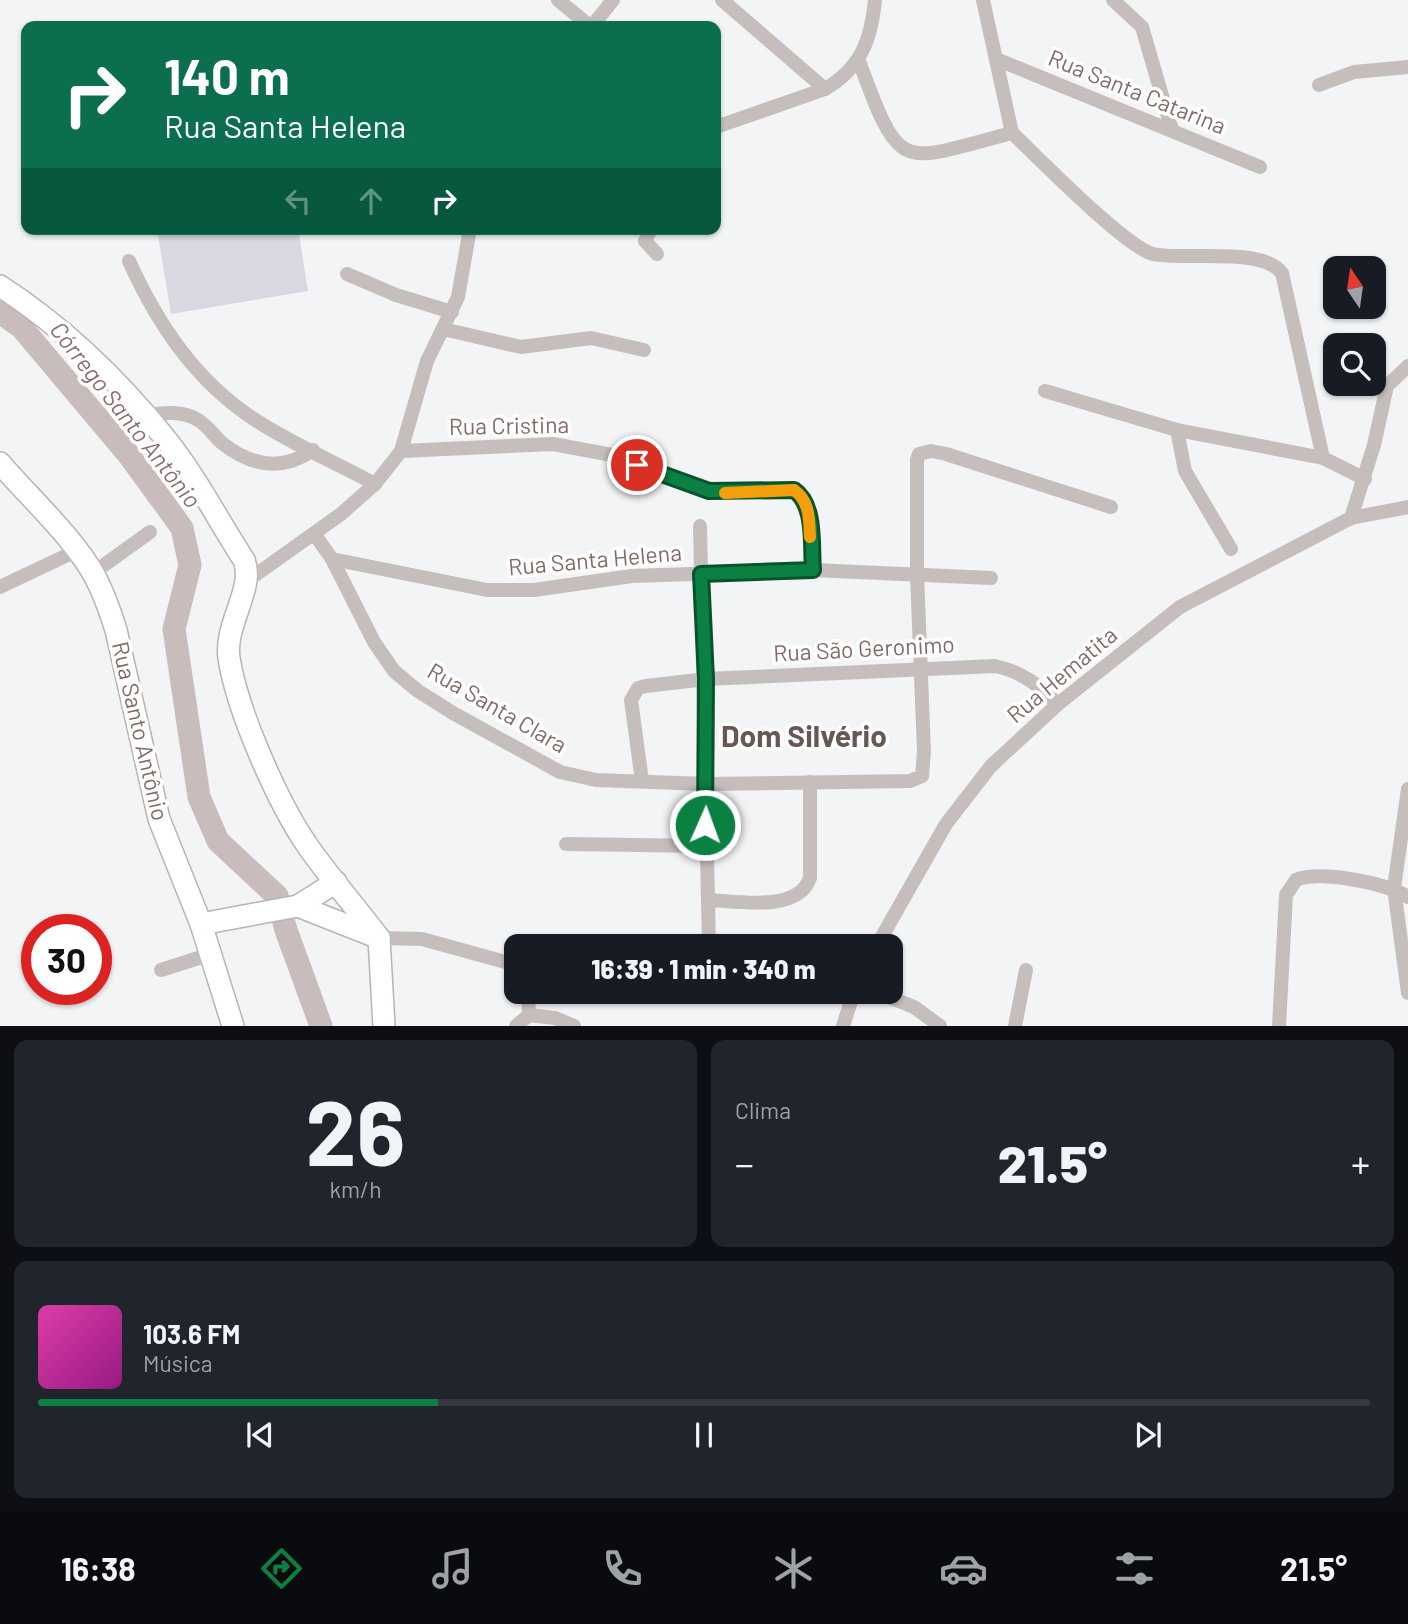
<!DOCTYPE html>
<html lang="pt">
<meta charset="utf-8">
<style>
:root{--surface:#171b24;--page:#20242c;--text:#f1f3f6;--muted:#9ea1a6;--line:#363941;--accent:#0b8043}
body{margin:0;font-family:Barlow,sans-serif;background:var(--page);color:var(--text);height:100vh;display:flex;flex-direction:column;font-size:26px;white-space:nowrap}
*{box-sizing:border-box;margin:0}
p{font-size:23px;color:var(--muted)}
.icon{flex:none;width:38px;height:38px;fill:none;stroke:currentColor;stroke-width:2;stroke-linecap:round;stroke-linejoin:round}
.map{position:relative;height:1026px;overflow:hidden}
.panel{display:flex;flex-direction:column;gap:14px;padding:14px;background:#0d0f14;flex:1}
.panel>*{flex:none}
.guide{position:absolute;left:21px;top:21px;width:700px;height:214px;border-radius:14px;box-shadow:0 2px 5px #0004;background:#0b6e4f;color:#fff;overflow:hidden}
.needle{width:46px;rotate:347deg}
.buttons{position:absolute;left:1323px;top:256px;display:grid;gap:14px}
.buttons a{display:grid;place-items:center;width:63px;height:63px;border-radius:14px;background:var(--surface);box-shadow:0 2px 5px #0004;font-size:35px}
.speed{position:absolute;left:21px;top:914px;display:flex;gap:14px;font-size:35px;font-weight:700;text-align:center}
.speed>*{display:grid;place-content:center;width:91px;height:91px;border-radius:50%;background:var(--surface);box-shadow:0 2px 5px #0004;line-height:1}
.speed .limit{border:10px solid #d22;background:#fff;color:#111}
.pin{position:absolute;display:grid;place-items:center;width:60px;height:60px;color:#fff;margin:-30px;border:4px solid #fff;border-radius:50%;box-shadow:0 2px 7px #0007}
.me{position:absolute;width:77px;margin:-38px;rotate:2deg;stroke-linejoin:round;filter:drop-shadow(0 0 5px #0008)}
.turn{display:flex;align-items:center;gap:24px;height:147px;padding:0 28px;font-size:32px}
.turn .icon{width:91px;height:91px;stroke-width:2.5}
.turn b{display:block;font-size:49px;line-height:60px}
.lanes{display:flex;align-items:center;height:66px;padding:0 28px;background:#0003;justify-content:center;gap:35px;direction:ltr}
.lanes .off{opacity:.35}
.big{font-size:52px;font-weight:800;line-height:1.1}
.panel .tile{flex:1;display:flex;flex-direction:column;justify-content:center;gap:10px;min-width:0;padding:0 24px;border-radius:14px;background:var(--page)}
.panel .dial{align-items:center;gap:0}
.dial b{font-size:91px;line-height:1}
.song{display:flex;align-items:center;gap:21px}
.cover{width:84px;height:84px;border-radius:10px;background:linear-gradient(135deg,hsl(320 70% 55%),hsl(310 70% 35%))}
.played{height:7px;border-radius:4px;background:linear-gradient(90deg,var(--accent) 30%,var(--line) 30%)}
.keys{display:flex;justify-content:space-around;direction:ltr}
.heat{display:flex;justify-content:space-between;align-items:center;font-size:38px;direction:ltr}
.panel .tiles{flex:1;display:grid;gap:14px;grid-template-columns:1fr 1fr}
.tile:last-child{grid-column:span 2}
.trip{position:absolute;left:504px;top:934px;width:399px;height:70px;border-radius:14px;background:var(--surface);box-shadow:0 2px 5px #0004;font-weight:800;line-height:70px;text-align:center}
.tabs{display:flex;height:112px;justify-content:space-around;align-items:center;background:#090b0e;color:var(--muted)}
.tabs .icon{width:49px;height:49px}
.tabs .on{color:var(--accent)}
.tabs b{font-size:32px;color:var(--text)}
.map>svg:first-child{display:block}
</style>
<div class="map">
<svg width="1408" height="1026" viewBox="0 0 1408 1026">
<rect width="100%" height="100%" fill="#f3f4f6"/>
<polygon fill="#d9d7e0" points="157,229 298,229 308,291 171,314"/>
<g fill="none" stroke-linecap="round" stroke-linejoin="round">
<polyline stroke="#c9bcbc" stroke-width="23" points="0,312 22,328 128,454 182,528 190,565 174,629 199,797 218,841 277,896 286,930 321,1026"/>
<g stroke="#bbb3b2" stroke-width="24">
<g id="secondary">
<path d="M0,286C62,326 119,381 165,438C195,475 218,520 244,560C255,589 224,624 229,658C237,710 277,801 307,845C329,877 356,907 379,938"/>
<path d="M0,463C28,496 74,538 94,575C104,593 110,611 116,630L159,819L201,924L233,1026"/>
<polyline points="298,906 379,938"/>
<polyline points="201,924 298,906 336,882"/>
<polyline points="379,938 384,1026"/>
</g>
</g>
<g stroke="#c5bebd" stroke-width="14">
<polyline points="558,0 590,26"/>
<polyline points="722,0 825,89"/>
<polyline points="983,0 1012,133"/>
<polyline points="1113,0 1142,27 1172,130"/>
<polyline points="592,26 613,0"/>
<polyline points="996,59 1260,167"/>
<path d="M859,61C901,176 900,162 1012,133"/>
<polyline points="1319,85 1354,72 1408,67"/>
<path d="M716,127L825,89C861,68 871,40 875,0"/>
<path d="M1012,133C1039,158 1125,247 1153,254C1186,261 1261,246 1282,273L1323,458"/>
<polyline points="651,229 645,241 657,254"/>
<path d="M129,261C158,325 197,383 257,421C294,445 337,463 375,484"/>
<polyline points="347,274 396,295 452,312"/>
<polyline points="443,329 521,347 591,338 644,350"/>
<polyline points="1045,391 1177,430 1323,458 1365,479"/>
<path d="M144,415C162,413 181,410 198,420C207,425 214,436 222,443C251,466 282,472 313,450"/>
<polyline points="1177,430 1185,471 1231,549"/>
<path d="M401,451L553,444L612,455L709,491L794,490C816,505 811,546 813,570"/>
<polyline points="1351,518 1374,445 1387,386 1408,366"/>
<polyline points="700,526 709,947"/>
<polyline points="315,535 332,559 374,642 394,671 418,691 453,713 560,772 596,780 706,784 910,781 922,776 924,752 917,574 917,460 919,454 931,451 946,454 1111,507"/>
<polyline points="332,559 487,590 534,590 632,576 813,570 991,578"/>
<polyline points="93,573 150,532"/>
<polyline points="247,581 341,514 375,484 401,451 427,361 458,297 470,229"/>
<polyline points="0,587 76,551"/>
<path d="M642,781L631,700L638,688L646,686L706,679L995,666C1023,672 1038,685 1058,704"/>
<polyline points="1408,789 1394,888 1408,993"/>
<polyline points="566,844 705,846"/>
<path d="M708,900C738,901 798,913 810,878V782"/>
<polyline points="379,938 422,939 516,965"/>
<polyline points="876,947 946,824 991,766 1058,704 1180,607 1351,518 1408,507"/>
<polyline points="161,970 211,954"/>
<polyline points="528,992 529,1015"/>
<polyline points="876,992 914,1007 940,1026"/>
<polyline points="516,1026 529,1015 555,1018 574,1026"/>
<polyline points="843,1026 854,992"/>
<polyline points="1015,1026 1026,970"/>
<path d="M1279,1026L1286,895L1296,880C1320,870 1386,883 1408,897"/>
</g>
<use href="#secondary" stroke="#fff" stroke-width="21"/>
</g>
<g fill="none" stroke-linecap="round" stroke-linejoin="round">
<g stroke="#07532c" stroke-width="18">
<path id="route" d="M637,465L709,491L794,490C816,505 811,546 813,570L701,574L706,679L705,825"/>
</g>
<use href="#route" stroke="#0b8043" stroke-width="12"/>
<path stroke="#f59e0b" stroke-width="12" d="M725,493L794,490C810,501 809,519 810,537"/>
</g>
<g text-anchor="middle" stroke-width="7" stroke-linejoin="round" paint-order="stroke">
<g font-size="23" fill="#826a67" stroke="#fff">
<text transform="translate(1137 92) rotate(22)" y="8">Rua Santa Catarina</text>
<text transform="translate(509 426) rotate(-1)" y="8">Rua Cristina</text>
<text transform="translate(595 560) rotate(-5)" y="8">Rua Santa Helena</text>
<text transform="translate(864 649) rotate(-3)" y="8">Rua São Geronimo</text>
<text transform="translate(1062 675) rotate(-40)" y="8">Rua Hematita</text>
<text transform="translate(497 708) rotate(30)" y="8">Rua Santa Clara</text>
<text transform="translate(140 731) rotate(77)" y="8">Rua Santo Antônio</text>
</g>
<g font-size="24" font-style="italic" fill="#8c6d6f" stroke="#fff">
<text transform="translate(125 415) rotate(52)" y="8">Córrego Santo Antônio</text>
</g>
<g font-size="30" font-weight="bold" fill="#685754" stroke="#fff">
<text x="804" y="747">Dom Silvério</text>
</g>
</g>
</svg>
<div class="buttons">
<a><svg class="needle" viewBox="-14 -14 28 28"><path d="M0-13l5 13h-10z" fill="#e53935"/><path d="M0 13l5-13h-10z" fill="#9ea1a6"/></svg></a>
<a><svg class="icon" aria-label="search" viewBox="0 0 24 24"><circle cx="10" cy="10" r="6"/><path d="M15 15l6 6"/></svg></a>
</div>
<div class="speed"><div class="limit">30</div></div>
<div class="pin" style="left:637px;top:465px;background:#d93025"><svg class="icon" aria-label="arrive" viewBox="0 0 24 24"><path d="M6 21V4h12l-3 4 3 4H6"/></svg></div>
<svg class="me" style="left:705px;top:825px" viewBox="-20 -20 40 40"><circle r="17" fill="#0b8043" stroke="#fff" stroke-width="3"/><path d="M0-11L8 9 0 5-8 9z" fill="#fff"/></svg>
<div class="trip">16:39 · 1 min · 340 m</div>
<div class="guide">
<div class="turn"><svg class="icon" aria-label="right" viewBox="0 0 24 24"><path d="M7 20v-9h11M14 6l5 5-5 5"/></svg><div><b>140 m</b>Rua Santa Helena</div></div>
<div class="lanes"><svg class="icon off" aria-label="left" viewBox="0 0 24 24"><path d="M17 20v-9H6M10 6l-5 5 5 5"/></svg><svg class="icon off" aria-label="ahead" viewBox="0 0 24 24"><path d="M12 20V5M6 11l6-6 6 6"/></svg><svg class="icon" aria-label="right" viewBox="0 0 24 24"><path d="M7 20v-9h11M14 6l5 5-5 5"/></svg></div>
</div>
</div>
<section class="panel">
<div class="tiles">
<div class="tile dial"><b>26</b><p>km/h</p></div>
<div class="tile"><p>Clima</p>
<div class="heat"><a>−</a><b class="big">21.5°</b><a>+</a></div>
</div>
<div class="tile">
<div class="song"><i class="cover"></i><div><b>103.6 FM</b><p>Música</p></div></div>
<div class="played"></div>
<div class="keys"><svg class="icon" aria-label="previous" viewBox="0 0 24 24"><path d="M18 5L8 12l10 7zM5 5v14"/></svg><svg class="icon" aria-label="pause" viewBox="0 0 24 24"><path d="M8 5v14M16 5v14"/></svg><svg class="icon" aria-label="next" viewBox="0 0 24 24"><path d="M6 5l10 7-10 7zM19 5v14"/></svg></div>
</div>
</div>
</section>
<nav class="tabs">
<b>16:38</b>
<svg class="icon on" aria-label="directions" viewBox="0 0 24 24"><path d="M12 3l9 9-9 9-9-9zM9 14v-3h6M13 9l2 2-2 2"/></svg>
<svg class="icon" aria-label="music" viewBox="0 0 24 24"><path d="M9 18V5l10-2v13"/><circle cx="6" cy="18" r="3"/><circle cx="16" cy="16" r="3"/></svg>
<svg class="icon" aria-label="phone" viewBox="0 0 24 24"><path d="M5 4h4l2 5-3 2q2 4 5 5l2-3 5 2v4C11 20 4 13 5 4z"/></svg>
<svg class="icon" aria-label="climate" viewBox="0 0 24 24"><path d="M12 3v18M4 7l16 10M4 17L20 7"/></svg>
<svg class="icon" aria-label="car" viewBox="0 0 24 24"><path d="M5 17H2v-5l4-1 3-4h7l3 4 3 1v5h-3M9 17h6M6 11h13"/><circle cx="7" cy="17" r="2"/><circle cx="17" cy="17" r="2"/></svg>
<svg class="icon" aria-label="filters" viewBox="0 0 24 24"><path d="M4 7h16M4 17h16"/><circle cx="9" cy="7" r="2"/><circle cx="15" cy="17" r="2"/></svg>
<b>21.5°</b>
</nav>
